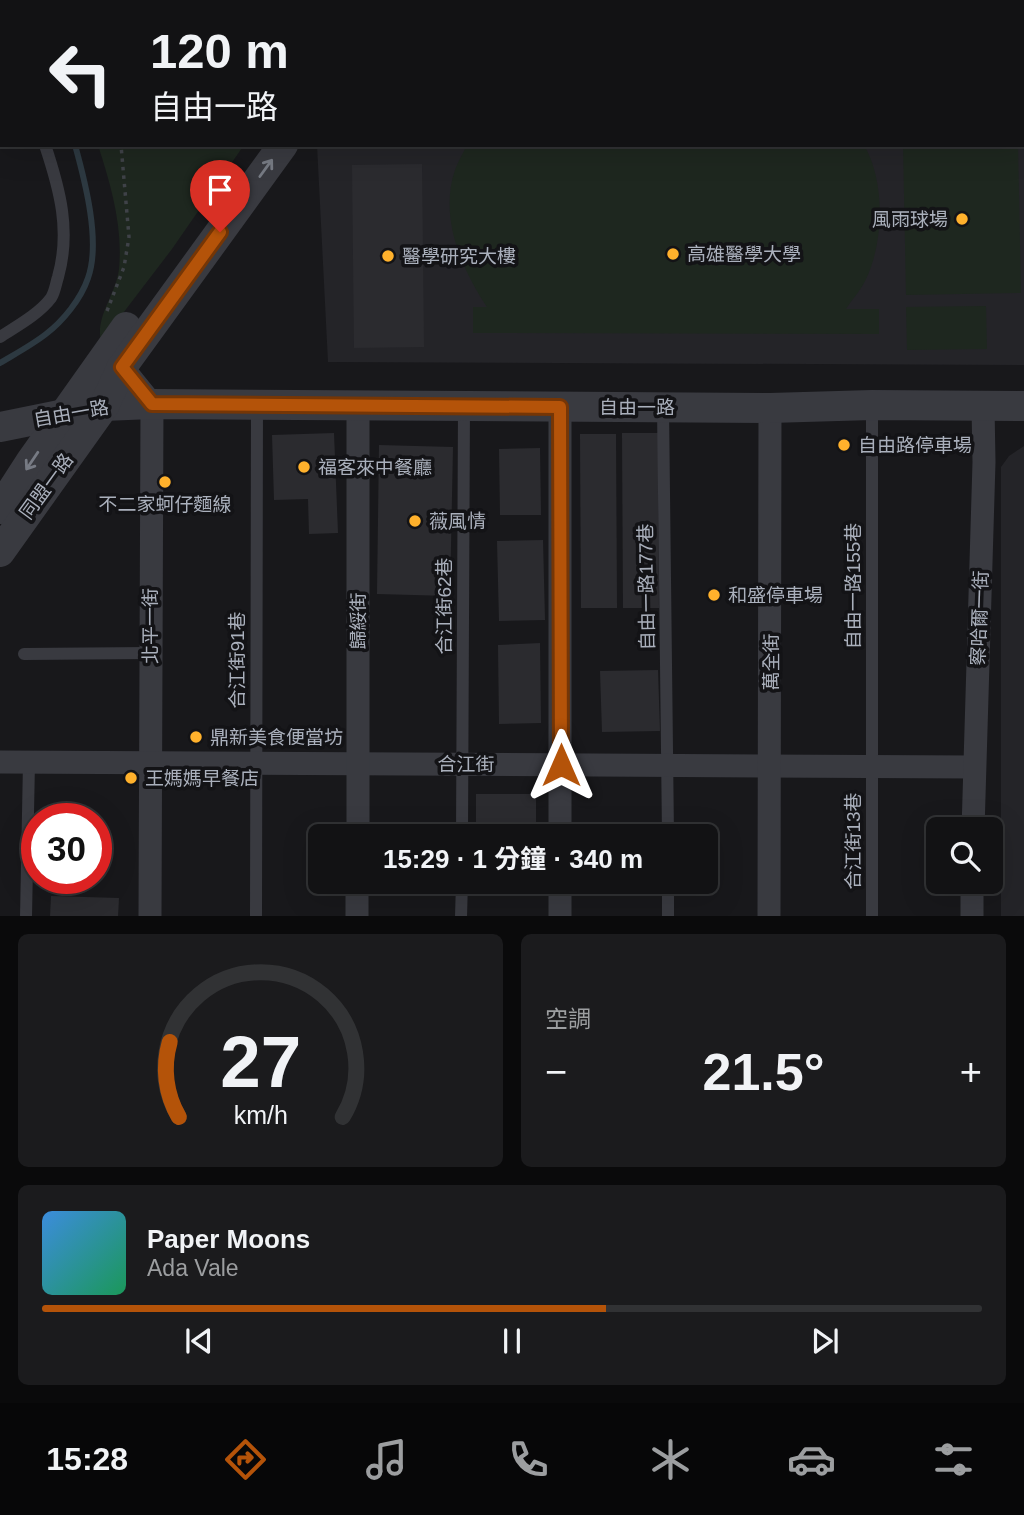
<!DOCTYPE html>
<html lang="zh-TW">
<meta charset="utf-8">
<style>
:root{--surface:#121214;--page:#1b1b1d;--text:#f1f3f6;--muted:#9c9ea0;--line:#313234;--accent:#b45309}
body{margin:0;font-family:Arial,"Noto Sans TC",sans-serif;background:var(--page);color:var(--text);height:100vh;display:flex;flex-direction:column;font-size:26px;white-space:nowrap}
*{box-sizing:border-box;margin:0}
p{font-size:23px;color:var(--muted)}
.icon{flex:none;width:38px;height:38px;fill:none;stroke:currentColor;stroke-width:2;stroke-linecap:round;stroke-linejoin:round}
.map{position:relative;height:916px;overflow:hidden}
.side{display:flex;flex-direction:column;gap:18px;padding:18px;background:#0a0a0b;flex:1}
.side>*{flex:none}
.banner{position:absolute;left:0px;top:0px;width:1026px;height:147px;box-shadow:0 7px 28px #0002,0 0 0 2px var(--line);background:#121214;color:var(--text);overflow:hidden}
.controls{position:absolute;left:926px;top:817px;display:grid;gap:14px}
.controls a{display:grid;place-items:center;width:77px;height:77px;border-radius:10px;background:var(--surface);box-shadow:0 7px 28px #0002,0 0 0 2px var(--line);font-size:35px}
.speed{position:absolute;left:21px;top:803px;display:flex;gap:14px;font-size:35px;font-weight:700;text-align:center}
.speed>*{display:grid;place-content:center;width:91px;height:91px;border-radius:50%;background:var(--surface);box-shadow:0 7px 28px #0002,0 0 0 2px var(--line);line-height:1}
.speed .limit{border:10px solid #d22;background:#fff;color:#111}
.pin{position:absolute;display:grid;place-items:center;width:60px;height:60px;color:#fff;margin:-72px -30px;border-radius:50% 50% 50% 0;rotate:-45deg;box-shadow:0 0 7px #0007}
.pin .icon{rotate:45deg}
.me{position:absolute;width:77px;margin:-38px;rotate:0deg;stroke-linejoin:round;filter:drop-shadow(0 0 5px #0008)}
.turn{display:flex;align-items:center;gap:24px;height:147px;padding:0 35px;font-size:32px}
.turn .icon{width:91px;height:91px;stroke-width:2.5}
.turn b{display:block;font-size:49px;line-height:60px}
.big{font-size:52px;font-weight:700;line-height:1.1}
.side .tile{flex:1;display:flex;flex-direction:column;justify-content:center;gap:10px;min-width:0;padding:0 24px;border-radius:10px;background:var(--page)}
.side .dial{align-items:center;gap:0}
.dial svg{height:182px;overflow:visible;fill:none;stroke:var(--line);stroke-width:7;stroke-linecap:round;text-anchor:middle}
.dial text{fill:var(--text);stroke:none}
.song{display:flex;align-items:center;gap:21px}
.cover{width:84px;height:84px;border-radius:10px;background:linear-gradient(135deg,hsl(210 70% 55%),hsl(150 70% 35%))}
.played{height:7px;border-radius:4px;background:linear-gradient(90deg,var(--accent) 60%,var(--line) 60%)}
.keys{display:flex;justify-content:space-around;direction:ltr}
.heat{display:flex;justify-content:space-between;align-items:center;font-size:38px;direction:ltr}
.side .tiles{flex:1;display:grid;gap:18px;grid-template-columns:1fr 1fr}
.tile:last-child{grid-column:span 2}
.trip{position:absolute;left:308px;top:824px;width:410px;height:70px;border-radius:10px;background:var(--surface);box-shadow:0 7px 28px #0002,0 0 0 2px var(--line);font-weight:700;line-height:70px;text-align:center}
.menu{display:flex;height:112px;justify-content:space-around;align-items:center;background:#070708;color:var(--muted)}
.menu .icon{width:49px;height:49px}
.menu .on{color:var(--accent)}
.menu b{font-size:32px;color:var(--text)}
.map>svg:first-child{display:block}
</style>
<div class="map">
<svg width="1024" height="917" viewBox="0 0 1024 917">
<rect width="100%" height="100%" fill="#18181b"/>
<g fill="#242428">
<polygon points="418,0 1024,0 1024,365 328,362 317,145 1024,145 1024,2 417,2"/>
<polygon points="1024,446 1024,916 1001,917 1001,467 1009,456"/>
</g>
<g fill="#1e271f">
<polygon points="87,0 346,0 87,2"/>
<path d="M98,145H244L172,249L101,342C95,316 116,295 119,269C123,226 111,186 98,145Z"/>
<path d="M467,145H864C885,181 884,239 867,277C862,289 853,298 846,309H879V334L473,333V307H487C461,268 439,217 455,170C458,162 463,153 467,145Z"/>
<polygon points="903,145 1018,145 1021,293 906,295"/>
<polygon points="986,306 987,349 907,350 906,307"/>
</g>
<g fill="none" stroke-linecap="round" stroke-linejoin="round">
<g stroke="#2d3941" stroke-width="6">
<polyline points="66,2 67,0"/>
<path d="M0,363C15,354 32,345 46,334C63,321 81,299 88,278C101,242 85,181 75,145"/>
</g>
</g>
<g fill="#2b2b2f">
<polygon points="422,164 424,347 354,348 352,165"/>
<polygon points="334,433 338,533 309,534 308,499 274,500 272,435"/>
<polygon points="622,433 658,433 659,608 623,608"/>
<polygon points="580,434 616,434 617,608 581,608"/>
<polygon points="379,445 453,447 450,596 377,594"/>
<polygon points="540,448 541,515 500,515 499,449"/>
<polygon points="543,540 545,620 499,621 497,541"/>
<polygon points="540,643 541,723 499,724 498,645"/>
<polygon points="658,670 660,731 602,732 600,671"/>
<rect x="476" y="794" width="60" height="42"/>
<polygon points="51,896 119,898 118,917 50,917"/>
</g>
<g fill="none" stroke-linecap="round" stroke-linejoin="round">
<g stroke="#3f4248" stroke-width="3.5" stroke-dasharray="3.5 5" stroke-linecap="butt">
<polyline points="120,0 120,2"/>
<polyline points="176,2 177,0"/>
<polyline points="107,311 124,267 129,237 121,145"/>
</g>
<g stroke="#393a40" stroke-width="12">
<polyline points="33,2 33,0"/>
<polyline points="673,2 673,0"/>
<polyline points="883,2 883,0"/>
<path d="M0,337C17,326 39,314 51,298C55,292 56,283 58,277C71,231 60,190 45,145"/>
<polyline points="872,406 872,917"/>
<polyline points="663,407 668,836"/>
<polyline points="24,654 150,653"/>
<polyline points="462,836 464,406"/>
<polyline points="668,882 668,917"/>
<polyline points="26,917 29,762"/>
<polyline points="256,917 257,405"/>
<polyline points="461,917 462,882"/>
</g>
<g stroke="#393a40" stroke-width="23">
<polyline points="111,359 122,367 152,404 150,917"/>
<polyline points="560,407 560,836"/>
<polyline points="0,762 974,767"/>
<polyline points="973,830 984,462 983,406"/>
<polyline points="358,836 358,405"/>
<polyline points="357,917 357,882"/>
<polyline points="560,917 560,882"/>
<polyline points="769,917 770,408"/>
<polyline points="972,917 972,882"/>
</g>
<g stroke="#393a40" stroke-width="30">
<polyline points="361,2 363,0"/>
<polyline points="386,2 387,0"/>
<polyline points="0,427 104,406 152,404 770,408 872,405 1024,406"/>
<polyline points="0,509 31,461 126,327"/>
<polyline points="0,552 104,406 122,367 283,145"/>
</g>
</g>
<defs><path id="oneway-shaft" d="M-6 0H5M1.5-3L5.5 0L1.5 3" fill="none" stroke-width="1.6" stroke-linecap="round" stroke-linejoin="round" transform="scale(1.75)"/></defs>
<g stroke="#777b84">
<use href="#oneway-shaft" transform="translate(266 168) rotate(-54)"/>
<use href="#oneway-shaft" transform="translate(32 461) rotate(124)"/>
</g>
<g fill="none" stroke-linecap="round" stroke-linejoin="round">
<g stroke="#753606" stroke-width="18">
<polyline id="route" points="220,232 122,367 152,404 560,407 561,765"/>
</g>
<use href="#route" stroke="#b45309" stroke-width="12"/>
</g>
<g fill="#ffb12c" stroke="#131316" stroke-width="2.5">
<circle cx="962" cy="219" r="7"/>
<circle cx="673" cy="254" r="7"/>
<circle cx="388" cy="256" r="7"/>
<circle cx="844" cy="445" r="7"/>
<circle cx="304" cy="467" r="7"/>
<circle cx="165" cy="482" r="7"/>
<circle cx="415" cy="521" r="7"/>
<circle cx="714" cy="595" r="7"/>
<circle cx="196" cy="737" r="7"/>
<circle cx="131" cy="778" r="7"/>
</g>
<g text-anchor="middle" stroke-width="7" stroke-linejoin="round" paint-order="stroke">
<g font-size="19" fill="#aab0bc" stroke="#131316" text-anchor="start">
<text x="948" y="226" text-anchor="end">風雨球場</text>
<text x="687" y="261">高雄醫學大學</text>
<text x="402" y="263">醫學研究大樓</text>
<text x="858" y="452">自由路停車場</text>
<text x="318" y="474">福客來中餐廳</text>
<text x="165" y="511" text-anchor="middle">不二家蚵仔麵線</text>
<text x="429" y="528">薇風情</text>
<text x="728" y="602">和盛停車場</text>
<text x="210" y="744">鼎新美食便當坊</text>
<text x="145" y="785">王媽媽早餐店</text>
</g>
<g font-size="19" fill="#aab0bc" stroke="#131316">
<text x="637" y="414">自由一路</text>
<text transform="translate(71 413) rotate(-10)" y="7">自由一路</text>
<text transform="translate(46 486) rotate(-54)" y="7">同盟一路</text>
<text transform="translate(853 586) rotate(-90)" y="7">自由一路155巷</text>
<text transform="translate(646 587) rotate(-91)" y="7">自由一路177巷</text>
<text transform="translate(444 606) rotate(-90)" y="7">合江街62巷</text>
<text transform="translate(979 618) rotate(-88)" y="7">察哈爾一街</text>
<text transform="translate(358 621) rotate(-90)" y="7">歸綏街</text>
<text transform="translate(150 626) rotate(-90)" y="7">北平一街</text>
<text transform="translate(237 660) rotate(-90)" y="7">合江街91巷</text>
<text transform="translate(771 662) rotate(-90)" y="7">萬全街</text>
<text x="466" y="771">合江街</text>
<text transform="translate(853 841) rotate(-90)" y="7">合江街13巷</text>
</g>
</g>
</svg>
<div class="controls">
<a><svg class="icon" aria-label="search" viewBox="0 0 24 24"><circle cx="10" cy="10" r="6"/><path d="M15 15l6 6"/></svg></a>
</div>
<div class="speed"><div class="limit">30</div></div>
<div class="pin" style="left:220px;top:232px;background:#d93025"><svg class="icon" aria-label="arrive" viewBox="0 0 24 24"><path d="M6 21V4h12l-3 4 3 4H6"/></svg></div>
<svg class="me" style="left:561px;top:765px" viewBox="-20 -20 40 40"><path d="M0-17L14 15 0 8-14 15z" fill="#b45309" stroke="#fff" stroke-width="4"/></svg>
<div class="trip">15:29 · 1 分鐘 · 340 m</div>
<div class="banner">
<div class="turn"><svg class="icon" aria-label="left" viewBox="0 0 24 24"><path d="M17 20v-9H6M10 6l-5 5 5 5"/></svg><div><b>120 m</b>自由一路</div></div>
</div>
</div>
<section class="side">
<div class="tiles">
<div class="tile dial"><svg viewBox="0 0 100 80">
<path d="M14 69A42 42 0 1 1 86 69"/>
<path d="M14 69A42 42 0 0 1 10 36" stroke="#b45309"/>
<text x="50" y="56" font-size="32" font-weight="700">27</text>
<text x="50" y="72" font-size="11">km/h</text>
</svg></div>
<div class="tile"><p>空調</p>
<div class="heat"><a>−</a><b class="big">21.5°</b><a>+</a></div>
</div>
<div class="tile">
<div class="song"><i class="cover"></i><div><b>Paper Moons</b><p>Ada Vale</p></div></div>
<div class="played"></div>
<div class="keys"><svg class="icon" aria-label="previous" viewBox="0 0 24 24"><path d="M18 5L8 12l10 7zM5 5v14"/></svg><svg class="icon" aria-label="pause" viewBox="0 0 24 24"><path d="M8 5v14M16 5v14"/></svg><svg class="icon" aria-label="next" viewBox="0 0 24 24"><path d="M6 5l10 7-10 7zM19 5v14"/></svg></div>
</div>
</div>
</section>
<nav class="menu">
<b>15:28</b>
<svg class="icon on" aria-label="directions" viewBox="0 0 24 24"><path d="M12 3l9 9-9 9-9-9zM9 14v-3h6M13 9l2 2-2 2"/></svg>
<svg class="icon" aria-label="music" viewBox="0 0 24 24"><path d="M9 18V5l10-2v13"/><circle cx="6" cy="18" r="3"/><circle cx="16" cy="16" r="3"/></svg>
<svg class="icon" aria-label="phone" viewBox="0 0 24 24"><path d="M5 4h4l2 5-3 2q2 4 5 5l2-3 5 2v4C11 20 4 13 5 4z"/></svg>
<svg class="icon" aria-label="climate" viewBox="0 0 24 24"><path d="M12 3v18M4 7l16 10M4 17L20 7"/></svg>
<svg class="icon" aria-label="car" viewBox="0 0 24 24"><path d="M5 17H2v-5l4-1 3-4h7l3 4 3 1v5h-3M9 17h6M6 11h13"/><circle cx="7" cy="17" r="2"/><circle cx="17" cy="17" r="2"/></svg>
<svg class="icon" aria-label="filters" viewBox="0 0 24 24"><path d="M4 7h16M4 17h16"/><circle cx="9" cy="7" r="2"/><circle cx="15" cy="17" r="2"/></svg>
</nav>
